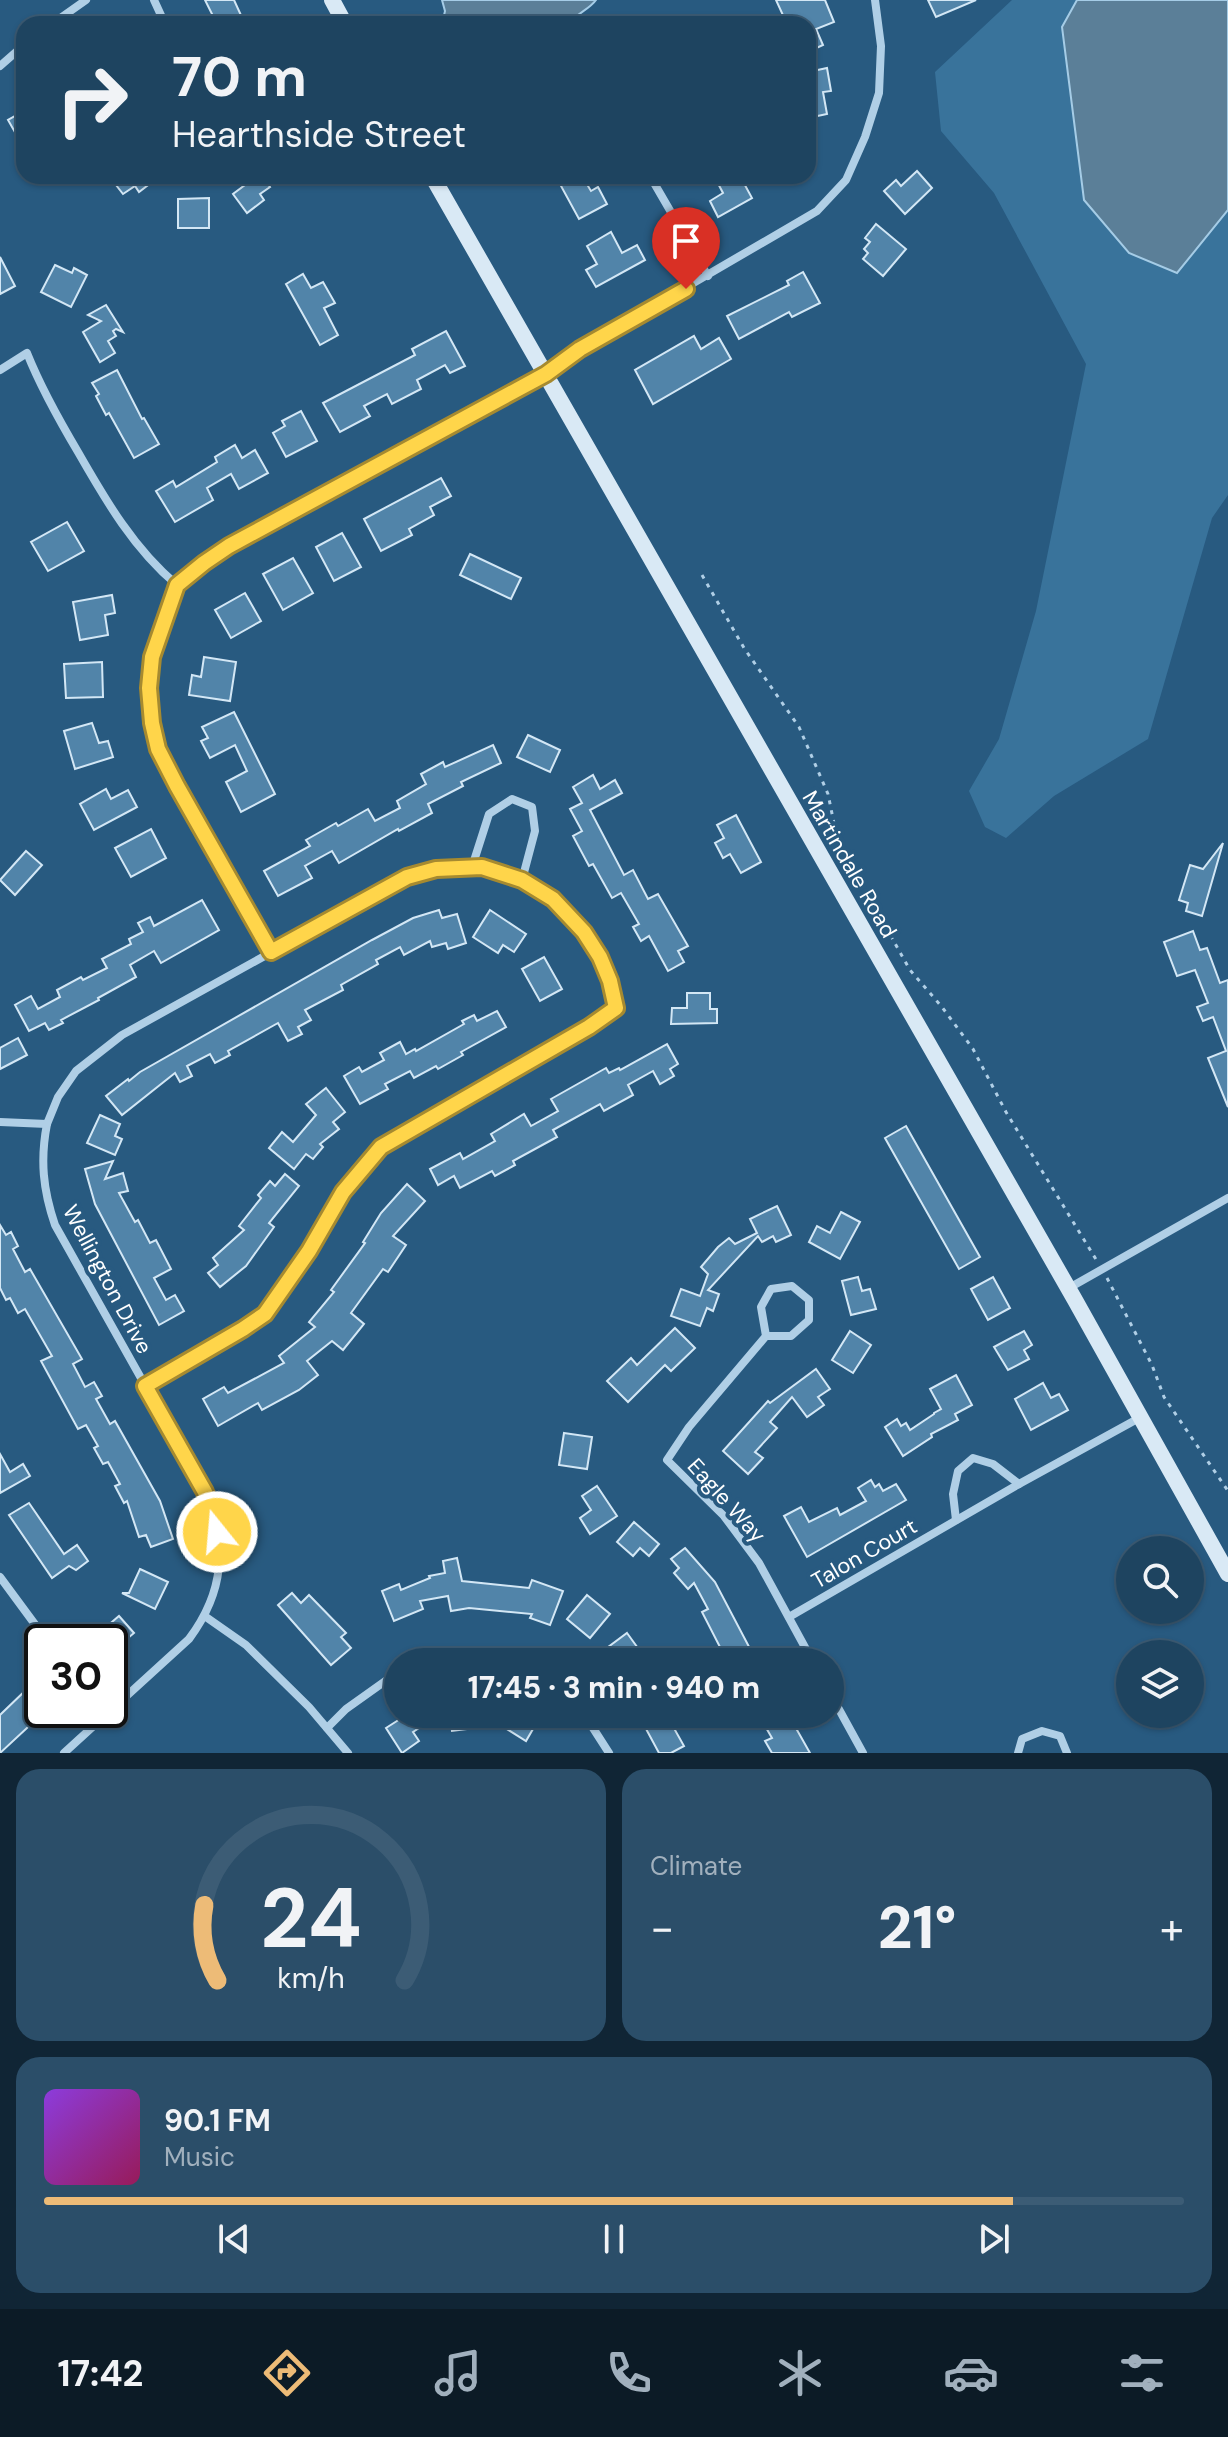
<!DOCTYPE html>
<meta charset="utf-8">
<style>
:root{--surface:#1e4460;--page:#2b4e69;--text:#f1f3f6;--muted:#a1b0bd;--line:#3c5c75;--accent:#edbb77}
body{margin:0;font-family:"DM Sans",sans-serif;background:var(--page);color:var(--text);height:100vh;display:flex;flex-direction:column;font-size:30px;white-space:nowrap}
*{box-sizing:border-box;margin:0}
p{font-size:26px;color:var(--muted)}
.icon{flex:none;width:44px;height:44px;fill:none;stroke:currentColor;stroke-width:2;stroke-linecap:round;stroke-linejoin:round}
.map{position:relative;height:1753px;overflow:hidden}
.side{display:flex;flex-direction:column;gap:16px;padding:16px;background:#102535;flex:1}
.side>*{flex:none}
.guide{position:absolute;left:16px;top:16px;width:800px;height:168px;border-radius:24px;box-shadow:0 2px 6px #0004,0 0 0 2px var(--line);background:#1e4460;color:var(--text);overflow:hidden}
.controls{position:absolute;left:1116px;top:1536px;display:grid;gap:16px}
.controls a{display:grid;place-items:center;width:88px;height:88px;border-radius:50%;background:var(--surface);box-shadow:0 2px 6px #0004,0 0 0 2px var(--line);font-size:40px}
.speed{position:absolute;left:24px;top:1624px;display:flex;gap:16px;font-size:40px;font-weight:700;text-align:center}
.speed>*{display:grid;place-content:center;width:104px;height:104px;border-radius:50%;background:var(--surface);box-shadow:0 2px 6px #0004,0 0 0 2px var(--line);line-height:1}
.speed .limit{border:4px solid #111;border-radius:12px;background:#fff;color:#111}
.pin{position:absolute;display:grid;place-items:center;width:68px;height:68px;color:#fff;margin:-82px -34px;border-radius:50% 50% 50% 0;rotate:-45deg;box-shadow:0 0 8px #0007}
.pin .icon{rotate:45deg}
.me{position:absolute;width:88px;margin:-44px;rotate:343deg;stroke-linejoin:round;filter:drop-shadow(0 0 6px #0008)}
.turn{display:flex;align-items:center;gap:28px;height:168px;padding:0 24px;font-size:36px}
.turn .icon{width:104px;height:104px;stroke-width:2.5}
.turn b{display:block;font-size:56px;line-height:68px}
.big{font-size:60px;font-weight:800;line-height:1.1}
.side .widget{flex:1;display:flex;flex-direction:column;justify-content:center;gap:12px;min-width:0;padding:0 28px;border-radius:24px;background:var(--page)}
.side .dial{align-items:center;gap:0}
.dial svg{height:208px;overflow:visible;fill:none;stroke:var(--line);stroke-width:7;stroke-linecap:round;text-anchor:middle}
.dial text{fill:var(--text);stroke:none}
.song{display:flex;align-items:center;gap:24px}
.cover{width:96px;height:96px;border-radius:12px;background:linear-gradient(135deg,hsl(270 70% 55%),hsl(330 70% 35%))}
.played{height:8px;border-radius:4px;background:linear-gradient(90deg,var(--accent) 85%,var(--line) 85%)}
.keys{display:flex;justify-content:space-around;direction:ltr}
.heat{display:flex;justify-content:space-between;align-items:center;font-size:44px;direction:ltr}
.side .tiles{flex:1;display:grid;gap:16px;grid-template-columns:1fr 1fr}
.widget:last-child{grid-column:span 2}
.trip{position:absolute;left:384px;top:1648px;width:460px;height:80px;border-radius:40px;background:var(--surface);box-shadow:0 2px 6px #0004,0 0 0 2px var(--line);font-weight:800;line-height:80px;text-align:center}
.tab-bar{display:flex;height:128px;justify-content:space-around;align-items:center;background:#0c1b26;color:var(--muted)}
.tab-bar .icon{width:56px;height:56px}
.tab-bar .on{color:var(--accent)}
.tab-bar b{font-size:36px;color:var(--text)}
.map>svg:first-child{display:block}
</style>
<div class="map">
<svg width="1228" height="1753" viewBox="0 0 1228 1753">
<rect width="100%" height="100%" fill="#285a80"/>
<polygon fill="#39739b" points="1012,0 1077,0 1062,28 1176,273 1228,210 1228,495 1212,518 1148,739 1054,796 1006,838 985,827 969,791 999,739 1036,611 1086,364 994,193 941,131 935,72"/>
<g fill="#5b7f98" stroke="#a5cce6" stroke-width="2">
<path d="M442,0H596C589,10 576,13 570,24H442L445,11Z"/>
<polygon points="1077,0 1228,0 1228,210 1177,273 1129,253 1084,200 1062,27"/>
</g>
<g fill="#5184a9" stroke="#d3e7f5" stroke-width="2">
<polygon points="205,0 234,0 245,24 217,24"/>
<polygon points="776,0 825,0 834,22 816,29 823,45 808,52 808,24 787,24"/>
<polygon points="928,0 976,0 936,17"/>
<polygon points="827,68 831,91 823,92 827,114 808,118 808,72"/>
<polygon points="24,111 24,148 8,120"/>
<polygon points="917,171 932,188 905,214 884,191 896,180 901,186"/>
<polygon points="109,176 160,176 139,192 135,186 123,194"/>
<polygon points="257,176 262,176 270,187 260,194 264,200 247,213 233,194"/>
<polygon points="579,176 582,176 591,191 598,187 607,204 579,219 561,186"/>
<polygon points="714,176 740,176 752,198 718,217 710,201 723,193"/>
<polygon points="209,198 209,228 178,228 178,199"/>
<polygon points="876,224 906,249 883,276 863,259 868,253 864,249 870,242 865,238"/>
<polygon points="611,232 622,253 637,245 645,260 596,287 586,270 597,264 587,246"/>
<polygon points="0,257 15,286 0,294"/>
<polygon points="55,265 72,273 74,268 87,275 71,307 41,292"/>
<polygon points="803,272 820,303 792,317 789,312 739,339 727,316 789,285 787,281"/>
<polygon points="303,274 311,288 323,282 335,303 324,308 338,335 320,345 286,284"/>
<polygon points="106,305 123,332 116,329 113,331 116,336 108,341 115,353 100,362 83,332 101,321 88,315"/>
<polygon points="446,331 465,366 450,373 445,365 417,380 421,389 392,404 387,394 364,406 370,416 340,432 323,403 415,355 412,349"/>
<polygon points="694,336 701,349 719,338 731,359 653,404 635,370"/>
<polygon points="117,370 142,419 144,418 159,444 134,458 109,413 106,415 96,396 99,394 92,383"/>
<polygon points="301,411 317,441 286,457 273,433 285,426 282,421"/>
<polygon points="235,445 242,458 255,450 268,473 239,489 231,474 207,488 213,500 175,522 156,491 173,481 176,487 217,462 215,457"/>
<polygon points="441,478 451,496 430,507 434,515 409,529 412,535 381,551 364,519"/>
<polygon points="67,522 84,551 48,571 31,542"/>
<polygon points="342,533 361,567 334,581 316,547"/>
<polygon points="470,554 521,578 511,599 460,575"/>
<polygon points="293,558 313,593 283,610 263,574"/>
<polygon points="245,593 261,621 231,638 215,610"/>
<polygon points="112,595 115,613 105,615 108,635 80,640 73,602"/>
<polygon points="204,657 236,662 230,701 189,695 192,675 201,677"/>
<polygon points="102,662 103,697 66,698 64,664"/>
<polygon points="234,712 275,794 241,812 226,782 247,771 235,745 210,758 201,741 208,738 202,727"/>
<polygon points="92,723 99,743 108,741 113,757 75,769 64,731"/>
<polygon points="528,735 560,750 550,772 517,757"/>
<polygon points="493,745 501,763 461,782 463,786 428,804 432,813 399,831 398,829 339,863 332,851 305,866 312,878 278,896 264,871 310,846 306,840 336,823 338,826 368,809 375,821 400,808 397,801 426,784 421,774 443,762 445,767"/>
<polygon points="593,775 600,789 615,780 622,793 590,810 624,875 633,870 648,899 658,894 688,946 678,951 684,962 668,971 649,936 641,941 633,927 639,924 621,893 612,898 593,864 589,866 573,836 582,831 570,809 582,803 573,787"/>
<polygon points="106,789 111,799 128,790 137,807 94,830 80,804"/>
<polygon points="736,815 761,862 741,873 730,854 723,858 715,843 724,838 717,825"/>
<polygon points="151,829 166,858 131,877 115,848"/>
<polygon points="1223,843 1202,916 1186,911 1188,903 1179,900 1190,865 1203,869"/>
<polygon points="26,851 42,865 15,895 0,880"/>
<polygon points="202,900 219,930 161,963 154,951 130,965 136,977 98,998 99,1000 61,1020 63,1023 49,1030 45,1023 29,1031 15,1005 31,996 38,1009 60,997 57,990 81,977 83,980 107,968 102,959 131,944 129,939 143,932 138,923 150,917 154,926"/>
<polygon points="439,910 442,918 457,914 466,943 448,949 446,943 432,947 430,941 404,955 400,947 376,960 378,964 341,985 343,990 305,1010 311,1020 298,1027 302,1034 288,1041 278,1023 228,1051 230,1055 215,1063 210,1054 187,1066 192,1076 180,1082 175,1073 122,1115 106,1096 128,1079 129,1081 140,1072 372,940 413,918"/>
<polygon points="490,910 526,934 514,952 503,945 498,953 473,937"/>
<polygon points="1193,931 1200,950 1207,948 1220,983 1228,980 1228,1107 1208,1058 1226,1051 1213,1017 1203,1021 1197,1007 1208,1003 1195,970 1177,976 1164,942"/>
<polygon points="544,957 562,989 540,1001 522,969"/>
<polygon points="687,993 710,993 710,1009 717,1009 717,1023 671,1024 672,1008 687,1008"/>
<polygon points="497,1011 506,1027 461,1052 463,1055 438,1069 436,1066 414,1078 410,1071 385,1084 388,1089 360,1104 344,1076 359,1067 362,1072 384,1060 380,1053 400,1042 406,1054 415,1049 416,1051 464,1024 462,1021 474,1015 477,1021"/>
<polygon points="18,1038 27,1055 0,1069 0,1048"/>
<polygon points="667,1044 678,1064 670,1069 674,1076 660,1084 653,1071 628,1085 633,1095 604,1111 600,1104 553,1130 557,1137 513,1161 515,1165 495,1176 492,1171 460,1188 454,1176 438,1185 430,1169 460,1153 463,1159 495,1141 491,1134 524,1114 531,1126 558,1111 551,1099 606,1068 609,1073 619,1068 620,1070"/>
<polygon points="326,1088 345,1112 333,1122 339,1129 320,1144 323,1147 313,1159 306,1154 294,1169 269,1148 282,1132 293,1142 316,1115 306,1104"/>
<polygon points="100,1115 120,1124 115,1136 122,1139 115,1155 87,1143"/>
<polygon points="906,1126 980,1257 959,1269 885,1138"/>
<polygon points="113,1161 105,1179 123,1173 128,1191 119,1193 135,1222 138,1220 150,1243 156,1240 171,1269 154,1278 166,1300 175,1295 184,1311 159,1325 95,1204 85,1169"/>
<polygon points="285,1174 299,1186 269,1223 274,1227 246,1266 220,1287 208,1273 218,1265 213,1258 244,1230 239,1226 261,1198 258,1195 270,1181 275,1186"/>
<polygon points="407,1184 425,1201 393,1236 406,1245 388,1272 383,1269 351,1313 364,1324 343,1350 332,1341 307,1361 318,1375 299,1390 262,1410 258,1403 218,1426 203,1399 224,1387 228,1393 284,1363 279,1356 315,1327 309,1322 334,1292 331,1290 365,1243 363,1242 381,1213"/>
<polygon points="777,1206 791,1235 776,1242 773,1236 762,1242 758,1236 708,1290 719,1294 713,1311 707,1308 700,1326 671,1316 681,1289 700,1296 708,1274 701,1267 718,1247 729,1238 735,1244 757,1233 750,1219"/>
<polygon points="841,1212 860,1222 840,1259 809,1242 817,1226 830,1233"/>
<polygon points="0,1225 6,1235 11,1232 18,1246 13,1249 25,1272 30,1269 82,1359 73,1364 85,1387 94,1382 102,1396 96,1399 110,1424 115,1421 160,1501 173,1539 151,1547 146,1535 139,1537 127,1501 124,1503 115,1486 120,1484 108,1462 103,1464 94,1448 98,1446 86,1425 78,1429 41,1361 52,1356 25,1309 18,1313 10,1298 6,1300 0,1288"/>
<polygon points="858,1277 862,1291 870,1289 876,1309 851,1315 842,1281"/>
<polygon points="993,1277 1010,1308 988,1320 971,1289"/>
<polygon points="675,1328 695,1348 671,1371 665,1365 628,1402 607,1381 631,1358 637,1365"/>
<polygon points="850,1331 871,1345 853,1373 832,1360"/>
<polygon points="1024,1331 1032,1345 1024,1350 1029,1359 1008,1370 994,1347"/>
<polygon points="816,1369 830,1389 818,1397 824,1405 807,1417 792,1397 770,1422 777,1428 755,1452 763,1458 748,1474 723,1451 768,1401 770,1403"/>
<polygon points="956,1375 972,1405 955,1414 958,1420 931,1434 932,1437 903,1456 885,1427 897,1419 901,1426 906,1423 910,1430 934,1414 934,1413 941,1409 930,1389"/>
<polygon points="1043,1383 1051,1398 1059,1394 1068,1410 1031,1430 1015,1399"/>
<polygon points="564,1433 592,1437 587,1469 559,1465"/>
<polygon points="0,1454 10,1472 23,1464 30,1476 0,1493"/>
<polygon points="871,1480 875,1487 879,1484 883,1491 896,1484 906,1500 807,1557 784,1516 801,1507 809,1522 837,1508 840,1515 866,1501 858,1488"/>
<polygon points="597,1486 617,1516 590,1534 580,1518 591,1510 582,1496"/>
<polygon points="29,1503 64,1554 77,1545 88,1561 76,1570 69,1566 52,1578 9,1515"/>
<polygon points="634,1522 659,1544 649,1556 640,1548 633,1556 617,1542"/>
<polygon points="685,1548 715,1582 757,1662 723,1662 716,1649 720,1647 702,1612 708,1609 694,1583 688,1589 674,1573 679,1568 671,1559"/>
<polygon points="457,1558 462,1581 529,1588 532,1580 563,1591 550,1625 530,1618 532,1614 469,1608 451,1611 448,1596 420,1601 423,1609 394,1621 382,1591 399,1584 401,1590 430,1578 429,1576 445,1573 443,1561"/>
<polygon points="140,1569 168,1582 155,1609 122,1593 129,1593"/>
<polygon points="292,1593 301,1603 309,1595 346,1633 341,1637 351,1648 331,1665 278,1605"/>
<polygon points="587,1595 610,1614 590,1638 567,1619"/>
<polygon points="119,1616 134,1633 114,1650 110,1642 107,1642 99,1633"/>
<polygon points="627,1633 648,1662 588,1662"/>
<polygon points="28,1688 42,1703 42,1714 0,1753 0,1715"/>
<polygon points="408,1714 441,1714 413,1732 419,1741 402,1753 386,1728"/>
<polygon points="450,1714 465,1714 468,1729 452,1731"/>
<polygon points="483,1714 524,1714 537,1722 526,1741"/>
<polygon points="638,1714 666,1714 684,1746 671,1753 659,1753"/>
<polygon points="758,1714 788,1714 810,1753 772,1753 765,1741 772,1738"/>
</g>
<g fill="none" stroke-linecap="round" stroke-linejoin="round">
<g stroke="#b0cfe6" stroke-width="3" stroke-dasharray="4 6" stroke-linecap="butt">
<polyline points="702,575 744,648 799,727 828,794 838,843 910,970 942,1007 973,1049 1006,1112 1097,1261"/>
<polyline points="1107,1278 1152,1365 1164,1397 1228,1491"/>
</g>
<g stroke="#b0cfe6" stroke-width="8">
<polyline points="154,0 165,24"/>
<polyline points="52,24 86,0"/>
<polyline points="0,66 24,45"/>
<polyline points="650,176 708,276"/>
<path d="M0,370L27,353C41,388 59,420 78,452C106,501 134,549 177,585"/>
<polyline points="472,867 489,814 512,799 532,807 535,831 522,880"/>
<polyline points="271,952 177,786 158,749 152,723 149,688 152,657 177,585 204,563 229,546 546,374 580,349 817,211 846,180 865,137 879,93 881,46 875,0"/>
<path d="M0,1122L47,1124L58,1097L76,1071L122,1035L407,877C431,870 454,866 479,867C489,867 500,872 509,875C566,895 604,950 616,1008L589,1027L381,1147L343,1192L309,1251L265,1314L243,1329L145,1386"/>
<path d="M47,1124C40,1160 43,1190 55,1225L205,1492C228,1546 224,1592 189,1639L64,1753"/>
<polyline points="1069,1288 1228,1198"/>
<polyline points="766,1336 761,1307 771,1289 792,1286 809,1300 809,1320 791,1336 766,1336 689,1427 667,1460 724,1516 759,1563 813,1662"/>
<polyline points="956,1520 953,1494 958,1471 973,1458 993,1464 1019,1484"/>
<polyline points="0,1577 48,1642"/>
<polyline points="206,1617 246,1645 309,1707 348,1753"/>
<polyline points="789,1617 1019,1484 1141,1417"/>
<path d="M415,1662C446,1647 486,1653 518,1662"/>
<polyline points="830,1693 863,1753"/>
<polyline points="584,1714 609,1753"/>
<polyline points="327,1728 346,1709 398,1672"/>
<polyline points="1018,1753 1022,1739 1042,1731 1060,1736 1067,1753"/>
</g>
<g stroke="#d9e9f5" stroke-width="16">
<polyline points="332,0 345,24"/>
<polyline points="432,176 1075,1300 1228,1574"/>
</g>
</g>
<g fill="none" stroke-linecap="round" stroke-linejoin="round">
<g stroke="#a68a30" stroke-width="20">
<polyline id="route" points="217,1532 212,1510 205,1492 145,1386 243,1329 265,1314 309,1251 343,1192 381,1147 589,1027 616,1008 610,981 600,957 584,932 553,899 522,880 482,867 436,869 407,877 271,952 177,786 158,749 152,723 149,688 152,657 177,585 204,563 229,546 546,374 580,349 686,289"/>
</g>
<use href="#route" stroke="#ffd54a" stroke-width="14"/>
</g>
<g text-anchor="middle" stroke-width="8" stroke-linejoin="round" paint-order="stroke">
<g font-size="22" fill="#fff" stroke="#285a80">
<text transform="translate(850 864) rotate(60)" y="8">Martindale Road</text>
<text transform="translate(108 1279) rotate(62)" y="8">Wellington Drive</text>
<text transform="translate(727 1500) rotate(48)" y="8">Eagle Way</text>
<text transform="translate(864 1553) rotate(-30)" y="8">Talon Court</text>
</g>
</g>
</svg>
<div class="controls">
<a><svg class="icon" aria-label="search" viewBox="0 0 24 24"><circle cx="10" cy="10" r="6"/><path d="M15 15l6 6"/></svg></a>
<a><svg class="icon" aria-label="layers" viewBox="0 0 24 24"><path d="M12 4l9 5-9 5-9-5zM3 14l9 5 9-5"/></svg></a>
</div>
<div class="speed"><div class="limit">30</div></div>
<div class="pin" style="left:686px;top:289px;background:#d93025"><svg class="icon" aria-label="arrive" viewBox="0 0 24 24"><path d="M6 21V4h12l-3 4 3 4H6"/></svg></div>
<svg class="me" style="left:217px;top:1532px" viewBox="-20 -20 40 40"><circle r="17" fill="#ffd54a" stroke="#fff" stroke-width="3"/><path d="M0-11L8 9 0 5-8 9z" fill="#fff"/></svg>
<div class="trip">17:45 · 3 min · 940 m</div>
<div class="guide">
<div class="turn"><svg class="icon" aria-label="right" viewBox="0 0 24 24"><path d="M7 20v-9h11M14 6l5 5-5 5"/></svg><div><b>70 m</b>Hearthside Street</div></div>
</div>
</div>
<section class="side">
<div class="tiles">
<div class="widget dial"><svg viewBox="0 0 100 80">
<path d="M14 69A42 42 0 1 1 86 69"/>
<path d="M14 69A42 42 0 0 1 9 40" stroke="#edbb77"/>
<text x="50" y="56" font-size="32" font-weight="700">24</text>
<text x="50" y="72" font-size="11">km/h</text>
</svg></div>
<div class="widget"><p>Climate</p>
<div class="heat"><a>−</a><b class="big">21°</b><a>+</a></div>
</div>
<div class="widget">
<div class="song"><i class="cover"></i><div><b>90.1 FM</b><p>Music</p></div></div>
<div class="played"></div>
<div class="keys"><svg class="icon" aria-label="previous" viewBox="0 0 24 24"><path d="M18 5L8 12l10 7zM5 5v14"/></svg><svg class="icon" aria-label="pause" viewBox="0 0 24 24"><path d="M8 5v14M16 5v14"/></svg><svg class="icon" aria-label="next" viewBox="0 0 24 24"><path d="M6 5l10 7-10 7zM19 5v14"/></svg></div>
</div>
</div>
</section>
<nav class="tab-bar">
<b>17:42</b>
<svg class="icon on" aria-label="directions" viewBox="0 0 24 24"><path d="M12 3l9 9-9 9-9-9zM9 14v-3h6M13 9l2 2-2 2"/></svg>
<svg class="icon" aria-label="music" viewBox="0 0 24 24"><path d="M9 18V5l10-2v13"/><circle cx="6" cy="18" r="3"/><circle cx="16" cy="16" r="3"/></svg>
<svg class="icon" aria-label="phone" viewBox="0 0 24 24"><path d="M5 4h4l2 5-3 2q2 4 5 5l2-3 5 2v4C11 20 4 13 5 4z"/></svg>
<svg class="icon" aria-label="climate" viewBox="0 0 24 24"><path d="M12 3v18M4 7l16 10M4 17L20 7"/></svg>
<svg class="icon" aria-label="car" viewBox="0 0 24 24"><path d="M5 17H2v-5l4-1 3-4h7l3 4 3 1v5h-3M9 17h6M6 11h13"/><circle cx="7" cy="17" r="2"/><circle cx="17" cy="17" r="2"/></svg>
<svg class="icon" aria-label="filters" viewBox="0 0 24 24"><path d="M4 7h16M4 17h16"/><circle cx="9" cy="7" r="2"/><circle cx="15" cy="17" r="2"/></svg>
</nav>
